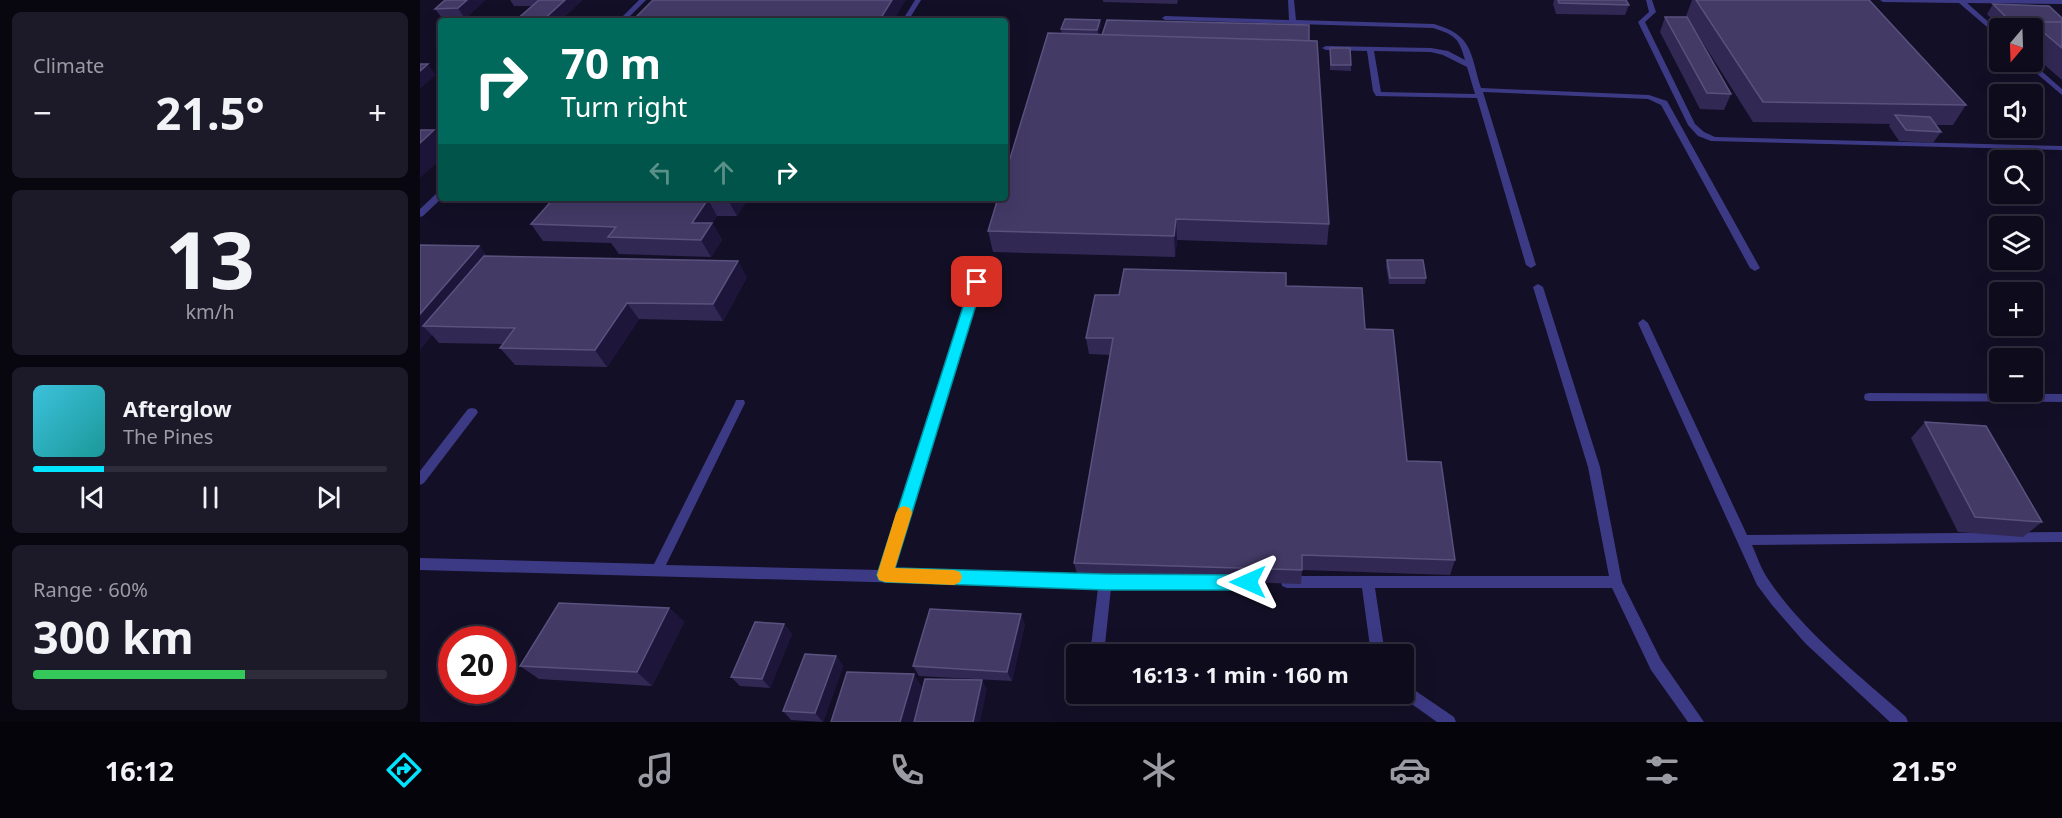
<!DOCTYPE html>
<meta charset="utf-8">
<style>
:root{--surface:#0e0b1c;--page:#1c1929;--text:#f1f3f6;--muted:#9b9ba3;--line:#2e2b3b;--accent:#00e5ff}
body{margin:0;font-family:"Noto Sans",sans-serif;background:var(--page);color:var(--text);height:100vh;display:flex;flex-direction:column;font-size:22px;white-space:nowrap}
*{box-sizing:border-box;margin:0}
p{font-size:20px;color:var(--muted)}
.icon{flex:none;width:33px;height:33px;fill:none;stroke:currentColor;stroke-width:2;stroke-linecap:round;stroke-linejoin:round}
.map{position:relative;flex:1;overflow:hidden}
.panel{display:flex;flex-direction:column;gap:12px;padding:12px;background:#08060f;width:420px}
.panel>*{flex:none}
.guide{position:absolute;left:18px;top:18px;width:570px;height:183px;border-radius:6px;box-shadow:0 6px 24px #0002,0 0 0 2px var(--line);background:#00695c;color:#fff;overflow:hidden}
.needle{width:39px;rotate:199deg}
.controls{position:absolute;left:1569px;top:18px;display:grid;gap:12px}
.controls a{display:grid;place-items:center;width:54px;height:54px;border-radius:6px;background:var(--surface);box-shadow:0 6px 24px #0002,0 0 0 2px var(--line);font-size:30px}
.speed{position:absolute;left:18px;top:626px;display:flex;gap:12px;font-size:30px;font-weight:700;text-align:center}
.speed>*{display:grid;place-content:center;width:78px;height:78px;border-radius:50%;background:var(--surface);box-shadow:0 6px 24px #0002,0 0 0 2px var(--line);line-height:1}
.speed .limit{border:9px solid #d22;background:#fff;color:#111}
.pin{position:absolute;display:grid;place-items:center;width:51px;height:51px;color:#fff;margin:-26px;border-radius:12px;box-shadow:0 3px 9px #0006}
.me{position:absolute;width:66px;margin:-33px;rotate:270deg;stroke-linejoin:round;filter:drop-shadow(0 0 4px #0008)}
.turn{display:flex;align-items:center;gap:21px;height:126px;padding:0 24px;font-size:27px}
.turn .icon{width:78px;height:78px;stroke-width:2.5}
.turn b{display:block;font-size:42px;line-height:51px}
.lanes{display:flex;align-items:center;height:57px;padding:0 24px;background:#0003;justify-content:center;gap:30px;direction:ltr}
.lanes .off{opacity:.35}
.big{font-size:45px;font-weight:700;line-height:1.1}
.panel .tile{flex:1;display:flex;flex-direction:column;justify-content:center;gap:9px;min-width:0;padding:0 21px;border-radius:9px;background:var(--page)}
.panel .dial{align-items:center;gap:0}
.dial b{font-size:78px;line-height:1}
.song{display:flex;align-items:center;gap:18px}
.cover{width:72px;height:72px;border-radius:9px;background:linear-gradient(135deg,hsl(190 70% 55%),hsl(180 70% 35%))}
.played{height:6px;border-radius:3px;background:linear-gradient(90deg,var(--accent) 20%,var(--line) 20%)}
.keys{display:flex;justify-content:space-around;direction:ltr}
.heat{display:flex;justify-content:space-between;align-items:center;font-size:33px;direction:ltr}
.charge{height:9px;border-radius:4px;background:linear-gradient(90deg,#34c759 60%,var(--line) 0)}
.trip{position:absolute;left:646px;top:644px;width:348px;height:60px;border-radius:6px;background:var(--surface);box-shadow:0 6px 24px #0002,0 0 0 2px var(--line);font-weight:700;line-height:60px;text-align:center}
.tabs{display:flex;height:96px;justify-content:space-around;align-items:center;background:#06040b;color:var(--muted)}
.tabs .icon{width:42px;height:42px}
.tabs .current{color:var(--accent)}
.tabs b{font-size:27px;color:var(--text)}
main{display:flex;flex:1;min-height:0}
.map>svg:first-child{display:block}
</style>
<main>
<section class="panel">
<div class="tile"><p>Climate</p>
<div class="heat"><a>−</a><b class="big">21.5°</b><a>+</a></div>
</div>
<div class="tile dial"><b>13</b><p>km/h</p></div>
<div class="tile">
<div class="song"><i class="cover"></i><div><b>Afterglow</b><p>The Pines</p></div></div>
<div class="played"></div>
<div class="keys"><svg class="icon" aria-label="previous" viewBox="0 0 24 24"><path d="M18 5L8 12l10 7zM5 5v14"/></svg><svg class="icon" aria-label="pause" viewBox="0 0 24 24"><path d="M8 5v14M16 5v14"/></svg><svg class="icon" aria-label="next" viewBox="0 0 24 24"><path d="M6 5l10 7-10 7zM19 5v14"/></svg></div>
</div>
<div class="tile"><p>Range · 60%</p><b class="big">300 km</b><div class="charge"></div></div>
</section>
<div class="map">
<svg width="1642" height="722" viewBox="0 0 1642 722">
<rect width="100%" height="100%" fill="#130f26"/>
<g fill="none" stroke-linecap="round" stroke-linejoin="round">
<g fill="#3d3a85" fill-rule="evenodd">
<polygon points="219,0 226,0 205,21 198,21"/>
<polygon points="495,0 501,0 488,21 482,21"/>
<path d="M868,0H874L876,20L1014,24C1053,35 1050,53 1061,88L1229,95L1247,101L1340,268L1335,271L1330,268L1241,105L1228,99L1063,92L1116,265L1111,268L1106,265L1057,98L956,96L953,91L947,51L906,50L902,48L906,46L1011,48L1028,51L1045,60C1039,38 1035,35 1013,28L745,20L742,18L745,16L869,20ZM954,51L1011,52L1023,55L1047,67L1055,94L961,92Z"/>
<polygon points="1226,0 1232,0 1236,12 1225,22 1275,124 1284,132 1295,137 1642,146 1642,150 1291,141 1278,136 1268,125 1218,22 1229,12"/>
<polygon points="1460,0 1642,0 1642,4 1547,3 1580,32 1580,38 1539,3 1463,2"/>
<polygon points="1603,62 1611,62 1642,89 1642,95"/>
<polygon points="21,191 22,198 3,216 0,217 0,209 18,192"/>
<polygon points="557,279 562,282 473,571 685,576 827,576 832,578 833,582 832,586 827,588 691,588 684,654 670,654 678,588 0,570 0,558 234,564 315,403 316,400 324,400 325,403 246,565 460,570 552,282"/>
<polygon points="1118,284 1123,287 1180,467 1202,582 1241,660 1284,722 1268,722 1231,670 1192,588 955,588 965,654 951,654 942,588 867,588 862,586 861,582 862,578 867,576 1189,576 1168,467 1113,287"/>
<path d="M1223,319L1228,323L1327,535L1642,532V542L1332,545C1337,556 1341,569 1348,579C1384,633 1438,674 1486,717L1488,722H1470L1385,643L1352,605L1337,585L1218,323Z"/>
<polygon points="1449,393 1642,394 1642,402 1449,401 1445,400 1444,397 1445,394"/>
<polygon points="52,408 56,409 58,412 56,415 4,483 0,485 0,471 48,409"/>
<polygon points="984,683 1034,717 1036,722 1017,722 979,695 978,693 984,693"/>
</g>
</g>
<g fill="#312854">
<polygon points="65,0 45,19 23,19 15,9"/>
<polygon points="90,0 162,0 140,21 112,6 94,6"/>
<polygon points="683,0 758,0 757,4 683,2"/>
<polygon points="1134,0 1206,0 1209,5 1205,15 1136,14 1133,4"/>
<polygon points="1272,0 1449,0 1546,105 1533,125 1515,125 1521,132 1513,143 1479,141 1469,126 1470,124 1333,122 1266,16"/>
<polygon points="1573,4 1642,18 1642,80 1612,54 1612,28 1580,28 1567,14"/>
<polygon points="1245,17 1311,94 1304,110 1280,109 1240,32"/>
<polygon points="681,25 678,35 889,41 909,224 907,245 757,240 755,257 573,252 568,231 642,34 641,29"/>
<polygon points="910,48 931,65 931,71 910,70"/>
<polygon points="134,198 328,198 317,216 297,216 292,223 302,240 291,257 199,254 191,243 123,241 111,224"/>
<polygon points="0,245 59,246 67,256 327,277 303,321 219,319 187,367 95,365 80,348 83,344 19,343 12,335 0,349"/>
<polygon points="967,260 1006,278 1005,284 969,284 966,266"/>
<polygon points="866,286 945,329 987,461 1035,560 1030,575 882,570 881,584 658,577 654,563 690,355 669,354 666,338 699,295"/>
<polygon points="1505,422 1622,522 1603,537 1538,532 1491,438"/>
<polygon points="249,608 264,622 232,686 119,679 100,666"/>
<polygon points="364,624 372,634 350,688 320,686 311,677"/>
<polygon points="605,624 592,681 499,676 493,666"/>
<polygon points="416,656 423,666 403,722 371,720 363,711"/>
</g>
<g fill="#1d163a">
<polygon points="47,0 65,0 45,19 38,8"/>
<polygon points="145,0 162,0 140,21 122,21"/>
<polygon points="472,0 486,0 473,21 459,21"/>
<polygon points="680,20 681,25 678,35 677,30"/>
<polygon points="8,64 16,75 0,89 0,71"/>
<polygon points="14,130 21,139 21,159 0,178 0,143"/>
<polygon points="309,198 328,198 317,216 308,200"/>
<polygon points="288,199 297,216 281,239 272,223"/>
<polygon points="756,219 757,240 755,257 754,236"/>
<polygon points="292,223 302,240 291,257 281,240"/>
<polygon points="59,246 72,262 3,326 12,335 0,349 0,314"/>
<polygon points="318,261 327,277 303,321 293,304"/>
<polygon points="207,303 219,319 187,367 175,350"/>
<polygon points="249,608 264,622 232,686 217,672"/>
<polygon points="601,614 605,624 592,681 587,672"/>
<polygon points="364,624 372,634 350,688 342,679"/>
<polygon points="416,656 423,666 403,722 395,713"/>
<polygon points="494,674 502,687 493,722 480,722"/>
<polygon points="562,680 567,689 560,722 553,722"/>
</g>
<g fill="#433a66" stroke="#5a527e" stroke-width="1.5">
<polygon points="25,0 47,0 38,8 15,9"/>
<polygon points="119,0 145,0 122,21 95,21"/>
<polygon points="233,0 472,0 459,21 212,21"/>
<polygon points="1138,0 1206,0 1209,5 1139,3"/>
<polygon points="1276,0 1449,0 1546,105 1343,102"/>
<polygon points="1573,4 1629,6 1642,18 1642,22 1611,22 1608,27 1596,27"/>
<polygon points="1245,17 1267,17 1311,94 1287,93"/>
<polygon points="645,19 680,20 677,30 641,29"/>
<polygon points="687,20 889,25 889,41 682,35"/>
<polygon points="1611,22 1642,22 1642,48"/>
<polygon points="628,33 897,41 909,224 756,219 754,236 568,231 578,198 585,198 585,175"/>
<polygon points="910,48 930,48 931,65 911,65"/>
<polygon points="0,64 8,64 0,71"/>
<polygon points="1475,115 1510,117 1521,132 1486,130"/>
<polygon points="0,130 14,130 0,143"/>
<polygon points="134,198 309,198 308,200 288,199 272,223 292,223 281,240 188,237 196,227 111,224"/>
<polygon points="0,245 59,246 0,314"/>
<polygon points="64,256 318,261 293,304 207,303 175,350 80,348 95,328 3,326"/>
<polygon points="967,260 1003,260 1006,278 970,278"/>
<polygon points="704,269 866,273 866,286 942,288 945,329 973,330 987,461 1021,462 1035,560 882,555 882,570 654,563 693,338 666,338 675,295 699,295"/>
<polygon points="1505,422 1566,426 1622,522 1555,517"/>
<polygon points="139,603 249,608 217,672 100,666"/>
<polygon points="510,609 601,614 587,672 493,666"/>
<polygon points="335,622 364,624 342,679 311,677"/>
<polygon points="385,654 416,656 395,713 363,711"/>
<polygon points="427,672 494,674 480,722 411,722"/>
<polygon points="505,679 562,680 553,722 494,722"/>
</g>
<polygon fill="#00e5ff" stroke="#0095a6" stroke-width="1.5" points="557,277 563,282 475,568 685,574 828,575 834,577 837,582 834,587 828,590 685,590 465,582 459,580 457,575 551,282"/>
<polygon fill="#f59e0b" points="484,506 490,508 492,513 475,568 534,570 540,572 542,577 540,582 534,585 465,582 459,580 457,575 476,513 479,508"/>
</svg>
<div class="controls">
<a><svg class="needle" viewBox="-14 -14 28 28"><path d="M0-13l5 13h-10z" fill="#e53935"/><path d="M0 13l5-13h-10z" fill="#9b9ba3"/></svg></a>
<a><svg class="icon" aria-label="sound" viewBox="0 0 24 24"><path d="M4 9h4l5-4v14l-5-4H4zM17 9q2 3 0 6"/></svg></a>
<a><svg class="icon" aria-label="search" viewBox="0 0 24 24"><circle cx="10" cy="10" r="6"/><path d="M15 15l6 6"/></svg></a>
<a><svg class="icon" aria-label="layers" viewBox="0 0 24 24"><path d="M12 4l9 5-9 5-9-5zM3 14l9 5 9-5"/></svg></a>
<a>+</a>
<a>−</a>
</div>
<div class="speed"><div class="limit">20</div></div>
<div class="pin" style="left:557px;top:282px;background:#d93025"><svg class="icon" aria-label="arrive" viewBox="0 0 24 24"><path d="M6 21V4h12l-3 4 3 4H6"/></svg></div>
<svg class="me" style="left:828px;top:582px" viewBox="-20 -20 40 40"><path d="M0-17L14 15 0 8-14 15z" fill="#00e5ff" stroke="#fff" stroke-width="4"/></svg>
<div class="trip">16:13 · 1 min · 160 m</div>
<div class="guide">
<div class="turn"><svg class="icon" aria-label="right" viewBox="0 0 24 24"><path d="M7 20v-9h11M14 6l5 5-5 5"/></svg><div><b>70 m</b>Turn right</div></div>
<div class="lanes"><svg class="icon off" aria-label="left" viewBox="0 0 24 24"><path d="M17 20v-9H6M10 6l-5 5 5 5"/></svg><svg class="icon off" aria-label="ahead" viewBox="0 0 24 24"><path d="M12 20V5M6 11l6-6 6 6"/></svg><svg class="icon" aria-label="right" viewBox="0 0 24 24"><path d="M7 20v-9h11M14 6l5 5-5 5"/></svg></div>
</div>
</div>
</main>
<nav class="tabs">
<b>16:12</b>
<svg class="icon current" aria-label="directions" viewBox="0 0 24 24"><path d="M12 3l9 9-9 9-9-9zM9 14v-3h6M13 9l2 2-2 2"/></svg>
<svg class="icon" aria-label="music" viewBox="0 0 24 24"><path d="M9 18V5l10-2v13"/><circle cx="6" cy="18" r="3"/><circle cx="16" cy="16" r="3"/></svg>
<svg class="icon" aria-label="phone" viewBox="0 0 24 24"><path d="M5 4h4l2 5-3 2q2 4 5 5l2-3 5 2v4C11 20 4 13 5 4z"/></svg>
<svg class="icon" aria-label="climate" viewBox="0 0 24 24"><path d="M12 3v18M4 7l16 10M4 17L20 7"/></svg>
<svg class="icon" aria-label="car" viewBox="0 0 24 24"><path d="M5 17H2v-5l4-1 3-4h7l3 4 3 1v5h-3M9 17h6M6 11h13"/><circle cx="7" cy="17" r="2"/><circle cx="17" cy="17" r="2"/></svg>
<svg class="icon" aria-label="filters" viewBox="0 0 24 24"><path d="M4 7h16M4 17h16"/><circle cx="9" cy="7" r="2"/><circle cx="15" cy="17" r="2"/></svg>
<b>21.5°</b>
</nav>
